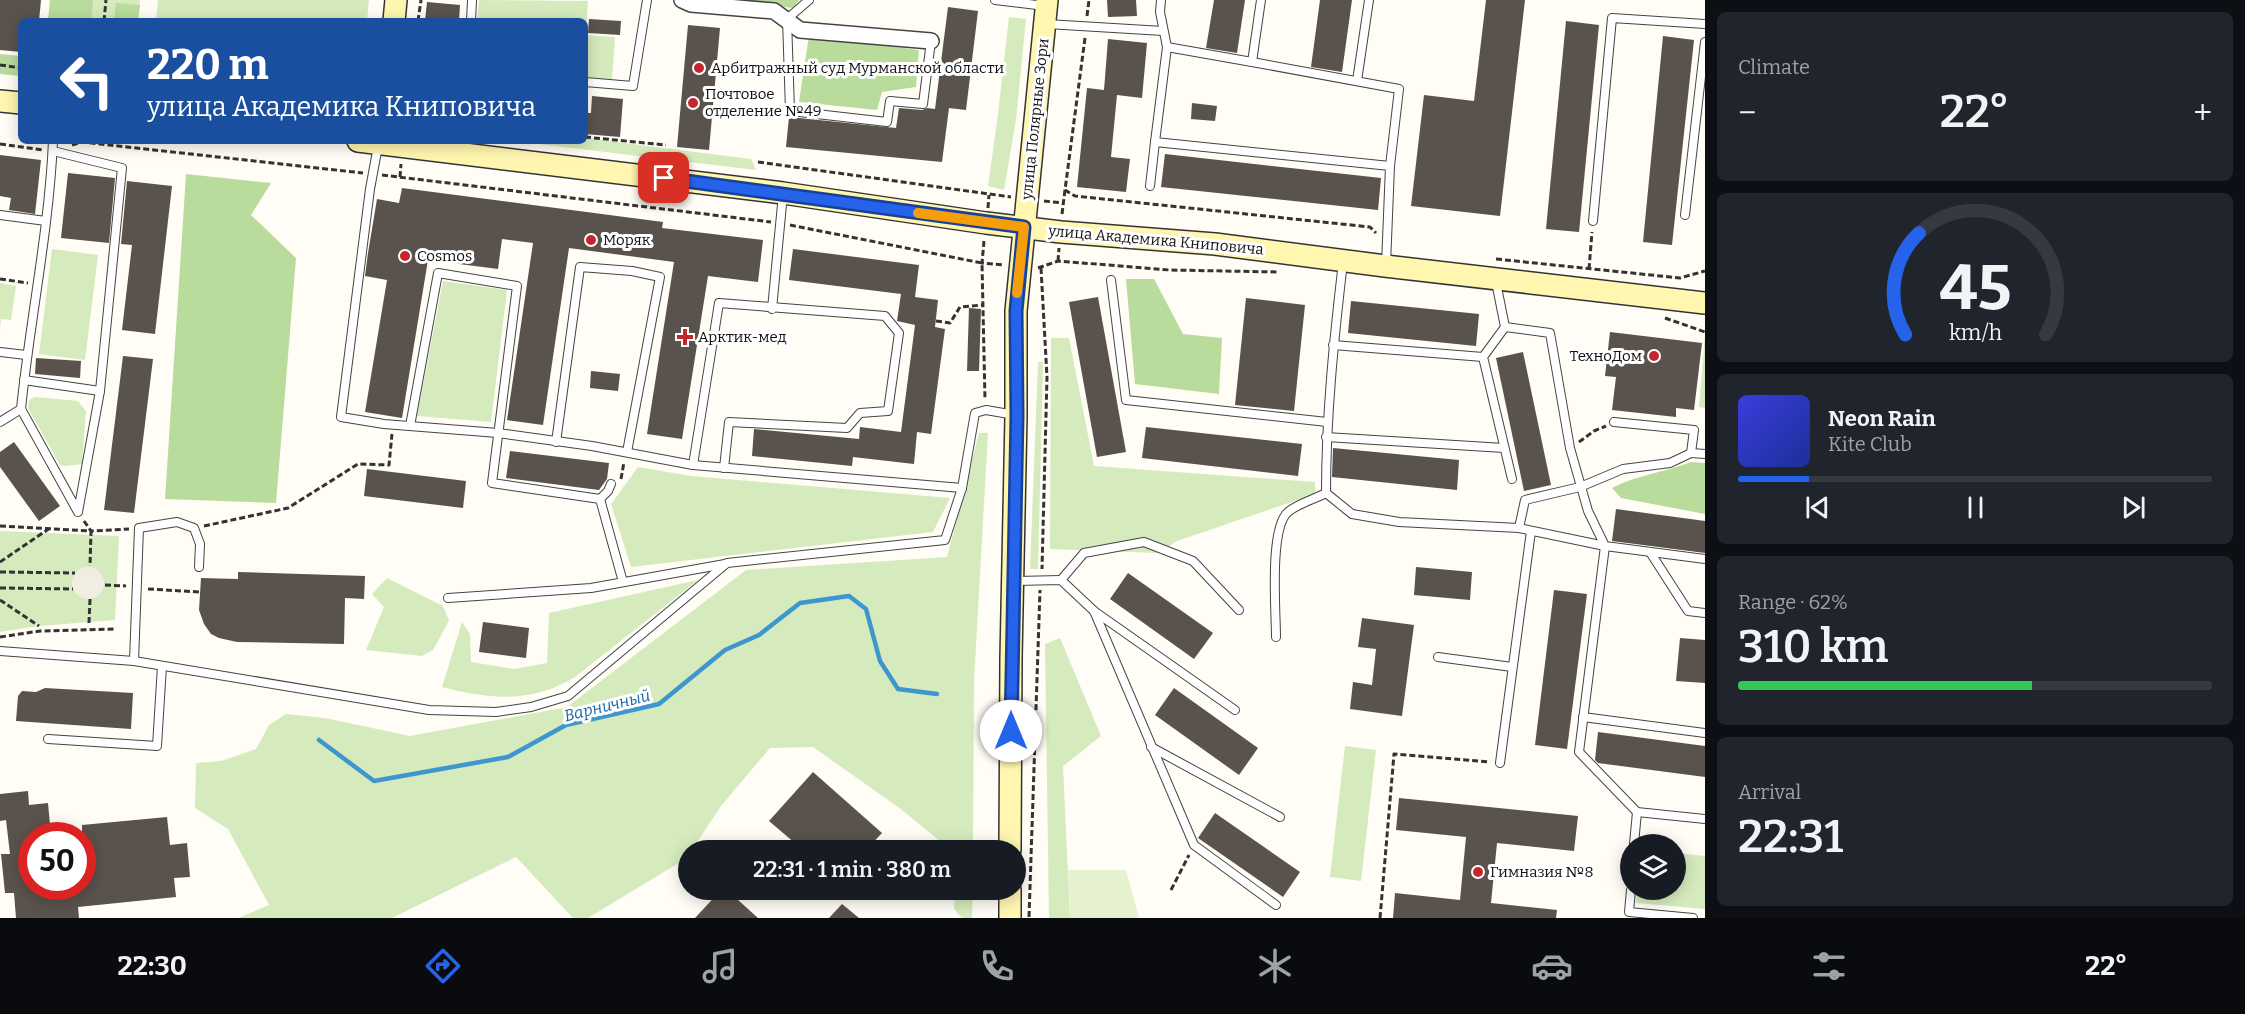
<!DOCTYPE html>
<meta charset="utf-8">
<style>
:root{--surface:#171b24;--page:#20242c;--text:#f1f3f6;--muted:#9ea1a6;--line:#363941;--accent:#2563eb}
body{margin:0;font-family:Bitter,serif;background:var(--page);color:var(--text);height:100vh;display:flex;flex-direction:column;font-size:22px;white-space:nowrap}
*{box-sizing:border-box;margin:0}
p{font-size:20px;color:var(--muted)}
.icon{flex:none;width:33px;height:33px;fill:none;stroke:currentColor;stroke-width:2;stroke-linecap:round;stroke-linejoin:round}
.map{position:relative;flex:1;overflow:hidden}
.drawer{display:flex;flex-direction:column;gap:12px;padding:12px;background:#0d0f14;width:540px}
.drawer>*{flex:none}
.top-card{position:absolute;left:18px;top:18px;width:570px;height:126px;border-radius:9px;box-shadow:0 3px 15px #0003;background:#1a4fa0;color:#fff;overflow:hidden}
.tools{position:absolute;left:1620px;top:834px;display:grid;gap:12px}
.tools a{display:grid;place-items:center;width:66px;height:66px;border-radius:50%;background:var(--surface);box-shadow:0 3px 15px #0003;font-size:30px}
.speed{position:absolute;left:18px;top:822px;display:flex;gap:12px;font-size:30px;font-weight:700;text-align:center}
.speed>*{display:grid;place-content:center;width:78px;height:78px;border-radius:50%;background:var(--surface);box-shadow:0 3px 15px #0003;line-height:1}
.speed .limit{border:9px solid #d22;background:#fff;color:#111}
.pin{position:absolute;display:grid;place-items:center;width:51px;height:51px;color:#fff;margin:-26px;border-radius:12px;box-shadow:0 3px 9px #0006}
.me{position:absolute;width:66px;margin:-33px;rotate:0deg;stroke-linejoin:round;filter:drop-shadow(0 0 4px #0008)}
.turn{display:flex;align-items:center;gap:21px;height:126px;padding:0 30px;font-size:27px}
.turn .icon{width:78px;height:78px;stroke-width:2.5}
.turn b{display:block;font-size:42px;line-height:51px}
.big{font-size:45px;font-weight:600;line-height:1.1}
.drawer .card{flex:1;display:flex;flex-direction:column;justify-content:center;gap:9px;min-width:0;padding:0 21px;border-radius:9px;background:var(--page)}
.drawer .dial{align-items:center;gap:0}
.dial svg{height:156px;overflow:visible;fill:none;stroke:var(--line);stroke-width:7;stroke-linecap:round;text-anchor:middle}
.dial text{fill:var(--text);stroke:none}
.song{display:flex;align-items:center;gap:18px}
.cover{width:72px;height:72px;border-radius:9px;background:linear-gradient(135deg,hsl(240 70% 55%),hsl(230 70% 35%))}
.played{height:6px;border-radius:3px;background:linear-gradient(90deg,var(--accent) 15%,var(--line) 15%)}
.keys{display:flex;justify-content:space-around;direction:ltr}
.heat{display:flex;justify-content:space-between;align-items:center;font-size:33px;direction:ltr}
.charge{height:9px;border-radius:4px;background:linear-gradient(90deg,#34c759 62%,var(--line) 0)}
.trip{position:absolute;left:678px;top:840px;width:348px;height:60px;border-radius:30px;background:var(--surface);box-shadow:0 3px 15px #0003;font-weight:600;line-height:60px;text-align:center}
.dock{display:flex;height:96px;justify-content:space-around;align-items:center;background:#090b0e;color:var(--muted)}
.dock .icon{width:42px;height:42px}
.dock .on{color:var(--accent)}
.dock b{font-size:27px;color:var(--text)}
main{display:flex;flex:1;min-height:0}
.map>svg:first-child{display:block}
</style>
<main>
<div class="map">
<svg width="1705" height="918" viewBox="0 0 1705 918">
<rect width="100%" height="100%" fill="#fffdf5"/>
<g fill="#d5ebbd">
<polygon points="50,0 140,0 138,21 48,21"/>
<polygon points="158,0 369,0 367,21 156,21"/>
<polygon points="479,0 588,1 586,35 615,37 612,80 585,78 585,21 477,21"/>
<polygon points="1009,17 1026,19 1016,120 1004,190 988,186 998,114"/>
<polygon points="585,138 751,159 756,170 513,141 585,141"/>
<polygon points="52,249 98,255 85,360 39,354"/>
<polygon points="443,281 507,290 491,422 417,416"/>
<polygon points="0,283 16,286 11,320 1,319 0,329"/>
<polygon points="1705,335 1705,408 1699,407"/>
<polygon points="1051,338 1069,338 1094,466 1315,482 1315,494 1177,541 1158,553 1050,549"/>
<polygon points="1038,362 1043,362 1038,569 1030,569"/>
<polygon points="35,397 78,401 86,411 82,464 66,466 60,465 28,408 29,400"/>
<polygon points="979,433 988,433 974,681 973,850 951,850 898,807 813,747 770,748 721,806 692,850 688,850 687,858 588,918 573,918 516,857 392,918 238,918 269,905 228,829 195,808 196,763 221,761 256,749 269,725 286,714 325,718 410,736 567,707 746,570 947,557"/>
<polygon points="638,467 691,476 950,498 933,532 631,567 611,504"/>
<polygon points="0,531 119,536 115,620 39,626 0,632"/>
<polygon points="387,578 443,606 449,621 433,650 422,656 366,650 384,607 372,594"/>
<path d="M698,580L575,677C532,704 488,699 442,687L462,622L470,634L471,662L514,669L547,663L549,613Z"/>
<polygon points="1060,638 1101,736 1063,766 1070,918 1049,918 1045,644"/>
<polygon points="1345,746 1376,750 1361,881 1330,877"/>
<polygon points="1676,853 1705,856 1705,909 1636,903 1637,890 1676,890"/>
<polygon points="955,890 973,890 972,918 962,918 954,909"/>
</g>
<g fill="#b9dc9c">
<polygon points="50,0 93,0 91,21 48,21"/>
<polygon points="727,0 799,0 793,8"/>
<polygon points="116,3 140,5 138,21 114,21"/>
<polygon points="809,35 919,50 916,87 882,92 877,110 799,102"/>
<polygon points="0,54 21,56 21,76 0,74"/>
<polygon points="186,174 271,183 251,215 296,258 276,503 165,499"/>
<polygon points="1126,279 1154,279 1183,334 1222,338 1219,394 1135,384"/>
<path d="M1691,462L1705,463V514L1621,498L1612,488C1637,475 1665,472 1691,462Z"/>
</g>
<polygon fill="#e6f2cf" points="1068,870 1126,870 1139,918 1070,918"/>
<circle fill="#f1ede2" cx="88" cy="583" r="16"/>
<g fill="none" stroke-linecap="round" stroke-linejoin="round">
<polyline stroke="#3f96cf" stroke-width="4.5" points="319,740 374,781 508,757 566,725 659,704 725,650 759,635 800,603 849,596 866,609 880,661 898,689 937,694"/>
</g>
<g fill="#5a524d">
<polygon points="0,0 41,0 39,21 21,21 21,52 0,50"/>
<polygon points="1107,0 1136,0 1137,16 1108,17"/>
<polygon points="1214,0 1245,0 1237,53 1206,48"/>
<polygon points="1320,0 1352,0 1342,72 1311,67"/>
<polygon points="1486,0 1525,0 1500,216 1411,206 1424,95 1474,101"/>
<polygon points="427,2 460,5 459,21 425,21"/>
<polygon points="948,7 978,11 966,110 949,108 942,162 786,147 789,117 896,128 899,108 922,110 927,108 935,109"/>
<polygon points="589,19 621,21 620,35 588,33"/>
<polygon points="1566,21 1599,25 1579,232 1546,229"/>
<polygon points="688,25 720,28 709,150 677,147"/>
<polygon points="1663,36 1694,40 1672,245 1643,242"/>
<polygon points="1108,39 1147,43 1142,98 1117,95 1111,157 1130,159 1126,192 1077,187 1087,88 1104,90"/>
<polygon points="592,96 623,99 620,137 585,134 585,113 591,113"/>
<polygon points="1192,103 1217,106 1215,121 1191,119"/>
<polygon points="1165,154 1381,178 1378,210 1161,187"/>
<polygon points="0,155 41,160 35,214 9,210 11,198 0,196"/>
<polygon points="68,173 115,178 109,243 61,238"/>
<polygon points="127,181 172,186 155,334 122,330 132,245 121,244"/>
<polygon points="402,188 663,222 662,228 763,240 758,282 708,276 682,439 647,434 674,262 569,248 543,425 507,420 533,243 502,239 498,269 428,260 402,418 365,412 387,280 365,276 368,253 377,199 399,203"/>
<polygon points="793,249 919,265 915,297 938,300 935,327 945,329 931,434 917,432 914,464 853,457 852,466 752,456 754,429 859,439 860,427 901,432 915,325 897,321 901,294 789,280"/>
<polygon points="1098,297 1126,452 1097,457 1069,302"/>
<polygon points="1246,298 1305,305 1294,411 1235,405"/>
<polygon points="1351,301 1479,314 1476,346 1348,333"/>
<polygon points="969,308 981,309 979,371 967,371"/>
<polygon points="1610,332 1702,343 1694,410 1676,408 1676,417 1612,410 1616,377 1605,376"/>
<polygon points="1523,352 1551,485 1524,491 1496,358"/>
<polygon points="123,356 153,359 134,513 104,510"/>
<polygon points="36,358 81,361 80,378 35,374"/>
<polygon points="591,371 620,374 618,391 590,388"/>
<polygon points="1146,427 1302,444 1298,476 1142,458"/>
<polygon points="14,442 60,506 39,521 0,467 0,452"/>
<polygon points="1333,448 1459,460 1457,490 1332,477"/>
<polygon points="510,451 609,463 607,479 599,490 506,478"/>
<polygon points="367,469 466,481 463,508 364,496"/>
<polygon points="1616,509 1705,521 1705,553 1612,541"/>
<polygon points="1416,567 1472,572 1470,600 1414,595"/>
<polygon points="238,572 365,576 364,599 345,598 344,644 237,642 219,638 211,634 204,624 199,610 201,578 238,579"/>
<polygon points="1128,573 1213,633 1194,659 1110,599"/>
<polygon points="1554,590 1587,594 1567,749 1535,745"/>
<polygon points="1362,618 1414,625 1402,716 1350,709 1353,682 1372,685 1376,649 1358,647"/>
<polygon points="483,622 529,628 526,658 479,652"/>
<polygon points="1680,638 1705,640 1705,683 1676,681"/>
<polygon points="45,688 133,693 131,729 16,721 18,696 22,691 36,692"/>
<polygon points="1174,688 1258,748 1239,775 1155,715"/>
<polygon points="1598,732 1705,746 1705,777 1598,763 1595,760"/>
<polygon points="813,772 882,833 866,850 803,850 769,821"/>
<polygon points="28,791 29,805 48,803 51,836 32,836 32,886 82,886 82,825 167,817 170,845 187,843 190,877 174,878 176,897 78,907 79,918 16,918 14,893 5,893 1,854 10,854 6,820 0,821 0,794"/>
<polygon points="1399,798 1578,816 1574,851 1497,843 1491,903 1557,910 1556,918 1393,918 1395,893 1460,900 1466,837 1396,830"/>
<polygon points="1215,813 1300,872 1283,897 1198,838"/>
<polygon points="721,890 727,890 758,918 695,918"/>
<polygon points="842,904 859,918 829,918"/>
</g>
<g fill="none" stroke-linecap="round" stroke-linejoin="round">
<g stroke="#444" stroke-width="10">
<g id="lane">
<polyline points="809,0 787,19 790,111 887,122 890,101 923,104 931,41"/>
<polyline points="995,0 1045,6"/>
<polyline points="1161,0 1160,12 1167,47 1155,142 1390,166 1386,265"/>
<polyline points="471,21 472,0"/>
<polyline points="1047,24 1163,31"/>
<polyline points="1167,47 1252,62 1261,0"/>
<polyline points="1252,62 1399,89 1390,166"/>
<polyline points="1357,81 1369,0"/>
<polyline points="585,82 633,86 647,0"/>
<polyline points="378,146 370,189 341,417 384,424 498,433 592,446 693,465 962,488 975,413 986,410 1015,415"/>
<polyline points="1150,186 1155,142"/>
<polyline points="0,215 46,221"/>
<polyline points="1685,215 1705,42"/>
<polyline points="1593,221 1612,18 1705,24"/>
<path d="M1343,262C1334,339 1326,415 1326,493L1352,514L1399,522L1519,528L1525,500L1580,487L1623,469L1670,463L1691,453L1694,430L1614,422"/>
<polyline points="1111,280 1126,400 1327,422"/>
<polyline points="1496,282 1505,327 1483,357 1512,479"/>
<polyline points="772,309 783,194"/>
<polyline points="1505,327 1550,333 1570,448 1588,511 1605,546 1705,559"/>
<polyline points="1333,345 1483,357"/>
<polyline points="0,352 26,355"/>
<polyline points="24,380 100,391"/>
<polyline points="21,409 78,512 100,391 122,168 53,151"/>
<path d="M0,422L21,409C30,320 49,231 53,141"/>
<polyline points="410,426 438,273 517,286 492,483 600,499 623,582"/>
<polyline points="1326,437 1504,448"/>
<polyline points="556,442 580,267 632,271 660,277 627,452"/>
<polyline points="1691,453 1705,454"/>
<polyline points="693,465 719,303 885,316 899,333 888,411 860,413 847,428 729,422 724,468"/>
<polyline points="600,499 608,491 611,484"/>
<polyline points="1519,528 1605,546 1579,752 1637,812 1705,819"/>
<polyline points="1650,552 1688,611 1705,613"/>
<polyline points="1061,580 1084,553 1144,542 1193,561 1239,610"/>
<polyline points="1013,581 1061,580 1094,611 1235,710"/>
<polyline points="448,598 591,588 725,564"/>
<polyline points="1094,611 1194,845 1276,905"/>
<path d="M1276,637C1276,612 1269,528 1288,512C1297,504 1315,499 1326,493"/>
<polyline points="0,651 134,661 429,710 496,712 531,707 568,696 727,563 945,540 962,488"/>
<polyline points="1438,657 1512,667"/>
<polyline points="134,661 139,528 177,522 194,528 200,544 199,567"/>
<polyline points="1583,717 1705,733"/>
<polyline points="48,739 157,746 162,666"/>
<polyline points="1151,747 1280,817"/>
<polyline points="1500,763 1531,531"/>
<polyline points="1634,844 1637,812"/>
<polyline points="1631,890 1629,912 1693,918"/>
</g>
</g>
<g stroke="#444" stroke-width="18">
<polyline id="street" points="682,0 691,4 774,11 800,30 931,41"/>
</g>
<g stroke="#333" stroke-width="24">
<g id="secondary">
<polyline points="394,21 396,0"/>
<polyline points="0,101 21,103"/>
<polyline points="358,141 783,193 986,223 1061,232 1215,244 1385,266 1705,303"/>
<polyline points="1010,850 1011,658 1016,416 1016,311 1047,0"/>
<polyline points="1010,918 1010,890"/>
</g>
</g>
<g stroke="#333" stroke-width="3" stroke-dasharray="6 3" stroke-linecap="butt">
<polyline points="1087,16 1089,0"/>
<polyline points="104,21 106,0"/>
<polyline points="418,21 421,0"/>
<polyline points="1085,38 1065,190 1075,196 1370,227 1376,233"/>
<polyline points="0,65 21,68"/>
<polyline points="585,137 666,145"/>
<polyline points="0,144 43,150"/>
<polyline points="72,145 82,142 363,173"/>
<polyline points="758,162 1011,197"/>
<polyline points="382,175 771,222"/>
<polyline points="400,177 401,164"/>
<polyline points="1044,201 1063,203"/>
<polyline points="988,208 989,195"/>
<polyline points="1062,214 1065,190"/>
<polyline points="790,225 982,263 985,400"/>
<polyline points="984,241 982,263 1004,265"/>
<polyline points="1496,259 1680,278 1705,271"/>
<polyline points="1058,261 1059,248"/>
<polyline points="1038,268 1058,261 1170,270 1278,272"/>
<polyline points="1041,268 1047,377 1042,569"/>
<polyline points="1589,269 1592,232"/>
<polyline points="0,279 28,283"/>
<polyline points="1665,318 1705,332"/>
<polyline points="936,321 950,323 960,307 982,305"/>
<polyline points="1579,442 1594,431 1606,426"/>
<polyline points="621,479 624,462"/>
<polyline points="84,521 91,531 129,529"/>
<polyline points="0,526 91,531 90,566"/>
<polyline points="204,526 288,508 358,464 389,465 392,434"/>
<polyline points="0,562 50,528"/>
<polyline points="0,572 75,573"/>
<polyline points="105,585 126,586"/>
<polyline points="0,588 73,589"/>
<polyline points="148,589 200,592"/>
<polyline points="0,600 39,626"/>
<polyline points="89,623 90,599"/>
<polyline points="0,637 40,631 115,629"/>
<polyline points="1171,890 1189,855"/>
<polyline points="1029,917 1040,590"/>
<polyline points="1380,918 1394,754 1489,762"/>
</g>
<use href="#lane" stroke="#fff" stroke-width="8"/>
<use href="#street" stroke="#fff" stroke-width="15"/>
<use href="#secondary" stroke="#fff6b0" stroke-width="21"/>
</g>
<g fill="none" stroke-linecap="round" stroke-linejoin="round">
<g stroke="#184099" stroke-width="15">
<polyline id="route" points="664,178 1024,227 1016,311 1017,416 1011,731"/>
</g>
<use href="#route" stroke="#2563eb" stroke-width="10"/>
<polyline stroke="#f59e0b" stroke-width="10" points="918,213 1024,227 1017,293"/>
</g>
<g fill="#c4262e" stroke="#fff" stroke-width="2">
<circle cx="699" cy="68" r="6"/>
<circle cx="693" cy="103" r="6"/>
<circle cx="591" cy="240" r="6"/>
<circle cx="405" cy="256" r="6"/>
<path d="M682 328h6v6h6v6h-6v6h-6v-6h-6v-6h6z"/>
<circle cx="1654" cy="356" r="6"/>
<circle cx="1478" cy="872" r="6"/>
</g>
<g text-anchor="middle" stroke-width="6" stroke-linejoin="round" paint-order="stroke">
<g font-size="15" fill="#111" stroke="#fff" text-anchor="start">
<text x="711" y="73">Арбитражный суд Мурманской области</text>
<text x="705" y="99">Почтовое<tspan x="705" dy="17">отделение №49</tspan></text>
<text x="603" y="245">Моряк</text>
<text x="417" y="261">Cosmos</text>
<text x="698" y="342">Арктик-мед</text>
<text x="1642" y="361" text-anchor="end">ТехноДом</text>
<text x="1490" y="877">Гимназия №8</text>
</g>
<g font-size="15" fill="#111" stroke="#fff">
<text transform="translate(1035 119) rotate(-84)" y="5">улица Полярные Зори</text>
<text transform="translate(1156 240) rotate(5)" y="5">улица Академика Книповича</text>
</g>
<g font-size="16" font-style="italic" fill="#1768a6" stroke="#fff">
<text transform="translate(607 705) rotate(-14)" y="6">Варничный</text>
</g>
</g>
</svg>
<div class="tools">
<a><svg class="icon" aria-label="layers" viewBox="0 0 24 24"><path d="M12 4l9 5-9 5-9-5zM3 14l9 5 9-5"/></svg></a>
</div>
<div class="speed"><div class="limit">50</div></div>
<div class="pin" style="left:664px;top:178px;background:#d93025"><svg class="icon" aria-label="arrive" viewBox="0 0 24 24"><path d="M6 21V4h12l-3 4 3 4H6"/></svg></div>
<svg class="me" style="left:1011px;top:731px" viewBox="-20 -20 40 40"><circle r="19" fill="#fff"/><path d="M0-13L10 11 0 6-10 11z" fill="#2563eb"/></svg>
<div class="trip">22:31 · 1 min · 380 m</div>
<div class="top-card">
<div class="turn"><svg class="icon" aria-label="left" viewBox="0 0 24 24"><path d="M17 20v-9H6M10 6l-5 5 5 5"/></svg><div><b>220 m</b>улица Академика Книповича</div></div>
</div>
</div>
<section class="drawer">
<div class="card"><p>Climate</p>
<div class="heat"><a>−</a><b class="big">22°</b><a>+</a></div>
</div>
<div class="card dial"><svg viewBox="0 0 100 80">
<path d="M14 69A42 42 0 1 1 86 69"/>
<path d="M14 69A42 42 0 0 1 21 17" stroke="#2563eb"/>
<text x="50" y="56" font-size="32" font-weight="700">45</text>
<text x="50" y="72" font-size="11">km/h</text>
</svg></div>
<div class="card">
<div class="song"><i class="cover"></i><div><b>Neon Rain</b><p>Kite Club</p></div></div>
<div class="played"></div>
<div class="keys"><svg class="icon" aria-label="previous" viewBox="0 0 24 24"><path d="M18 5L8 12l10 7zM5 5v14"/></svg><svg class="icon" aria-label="pause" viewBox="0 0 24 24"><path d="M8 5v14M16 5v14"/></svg><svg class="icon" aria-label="next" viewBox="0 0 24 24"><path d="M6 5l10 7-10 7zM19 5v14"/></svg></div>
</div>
<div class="card"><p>Range · 62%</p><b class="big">310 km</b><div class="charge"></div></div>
<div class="card"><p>Arrival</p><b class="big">22:31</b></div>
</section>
</main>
<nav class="dock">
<b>22:30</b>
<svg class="icon on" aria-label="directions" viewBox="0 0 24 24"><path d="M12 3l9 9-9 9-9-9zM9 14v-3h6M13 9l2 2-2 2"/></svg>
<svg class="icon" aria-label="music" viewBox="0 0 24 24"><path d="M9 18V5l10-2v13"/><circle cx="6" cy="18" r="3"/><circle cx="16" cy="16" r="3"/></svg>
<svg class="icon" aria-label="phone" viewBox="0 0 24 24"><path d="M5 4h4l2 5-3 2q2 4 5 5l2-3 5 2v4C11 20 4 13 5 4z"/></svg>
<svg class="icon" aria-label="climate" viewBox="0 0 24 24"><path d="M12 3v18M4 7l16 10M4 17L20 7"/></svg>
<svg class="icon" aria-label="car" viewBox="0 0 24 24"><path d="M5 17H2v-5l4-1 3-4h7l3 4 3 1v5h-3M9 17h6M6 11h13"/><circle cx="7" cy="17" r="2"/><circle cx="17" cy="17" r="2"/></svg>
<svg class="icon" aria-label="filters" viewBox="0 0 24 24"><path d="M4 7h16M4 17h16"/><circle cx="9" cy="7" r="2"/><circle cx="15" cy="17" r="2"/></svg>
<b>22°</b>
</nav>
